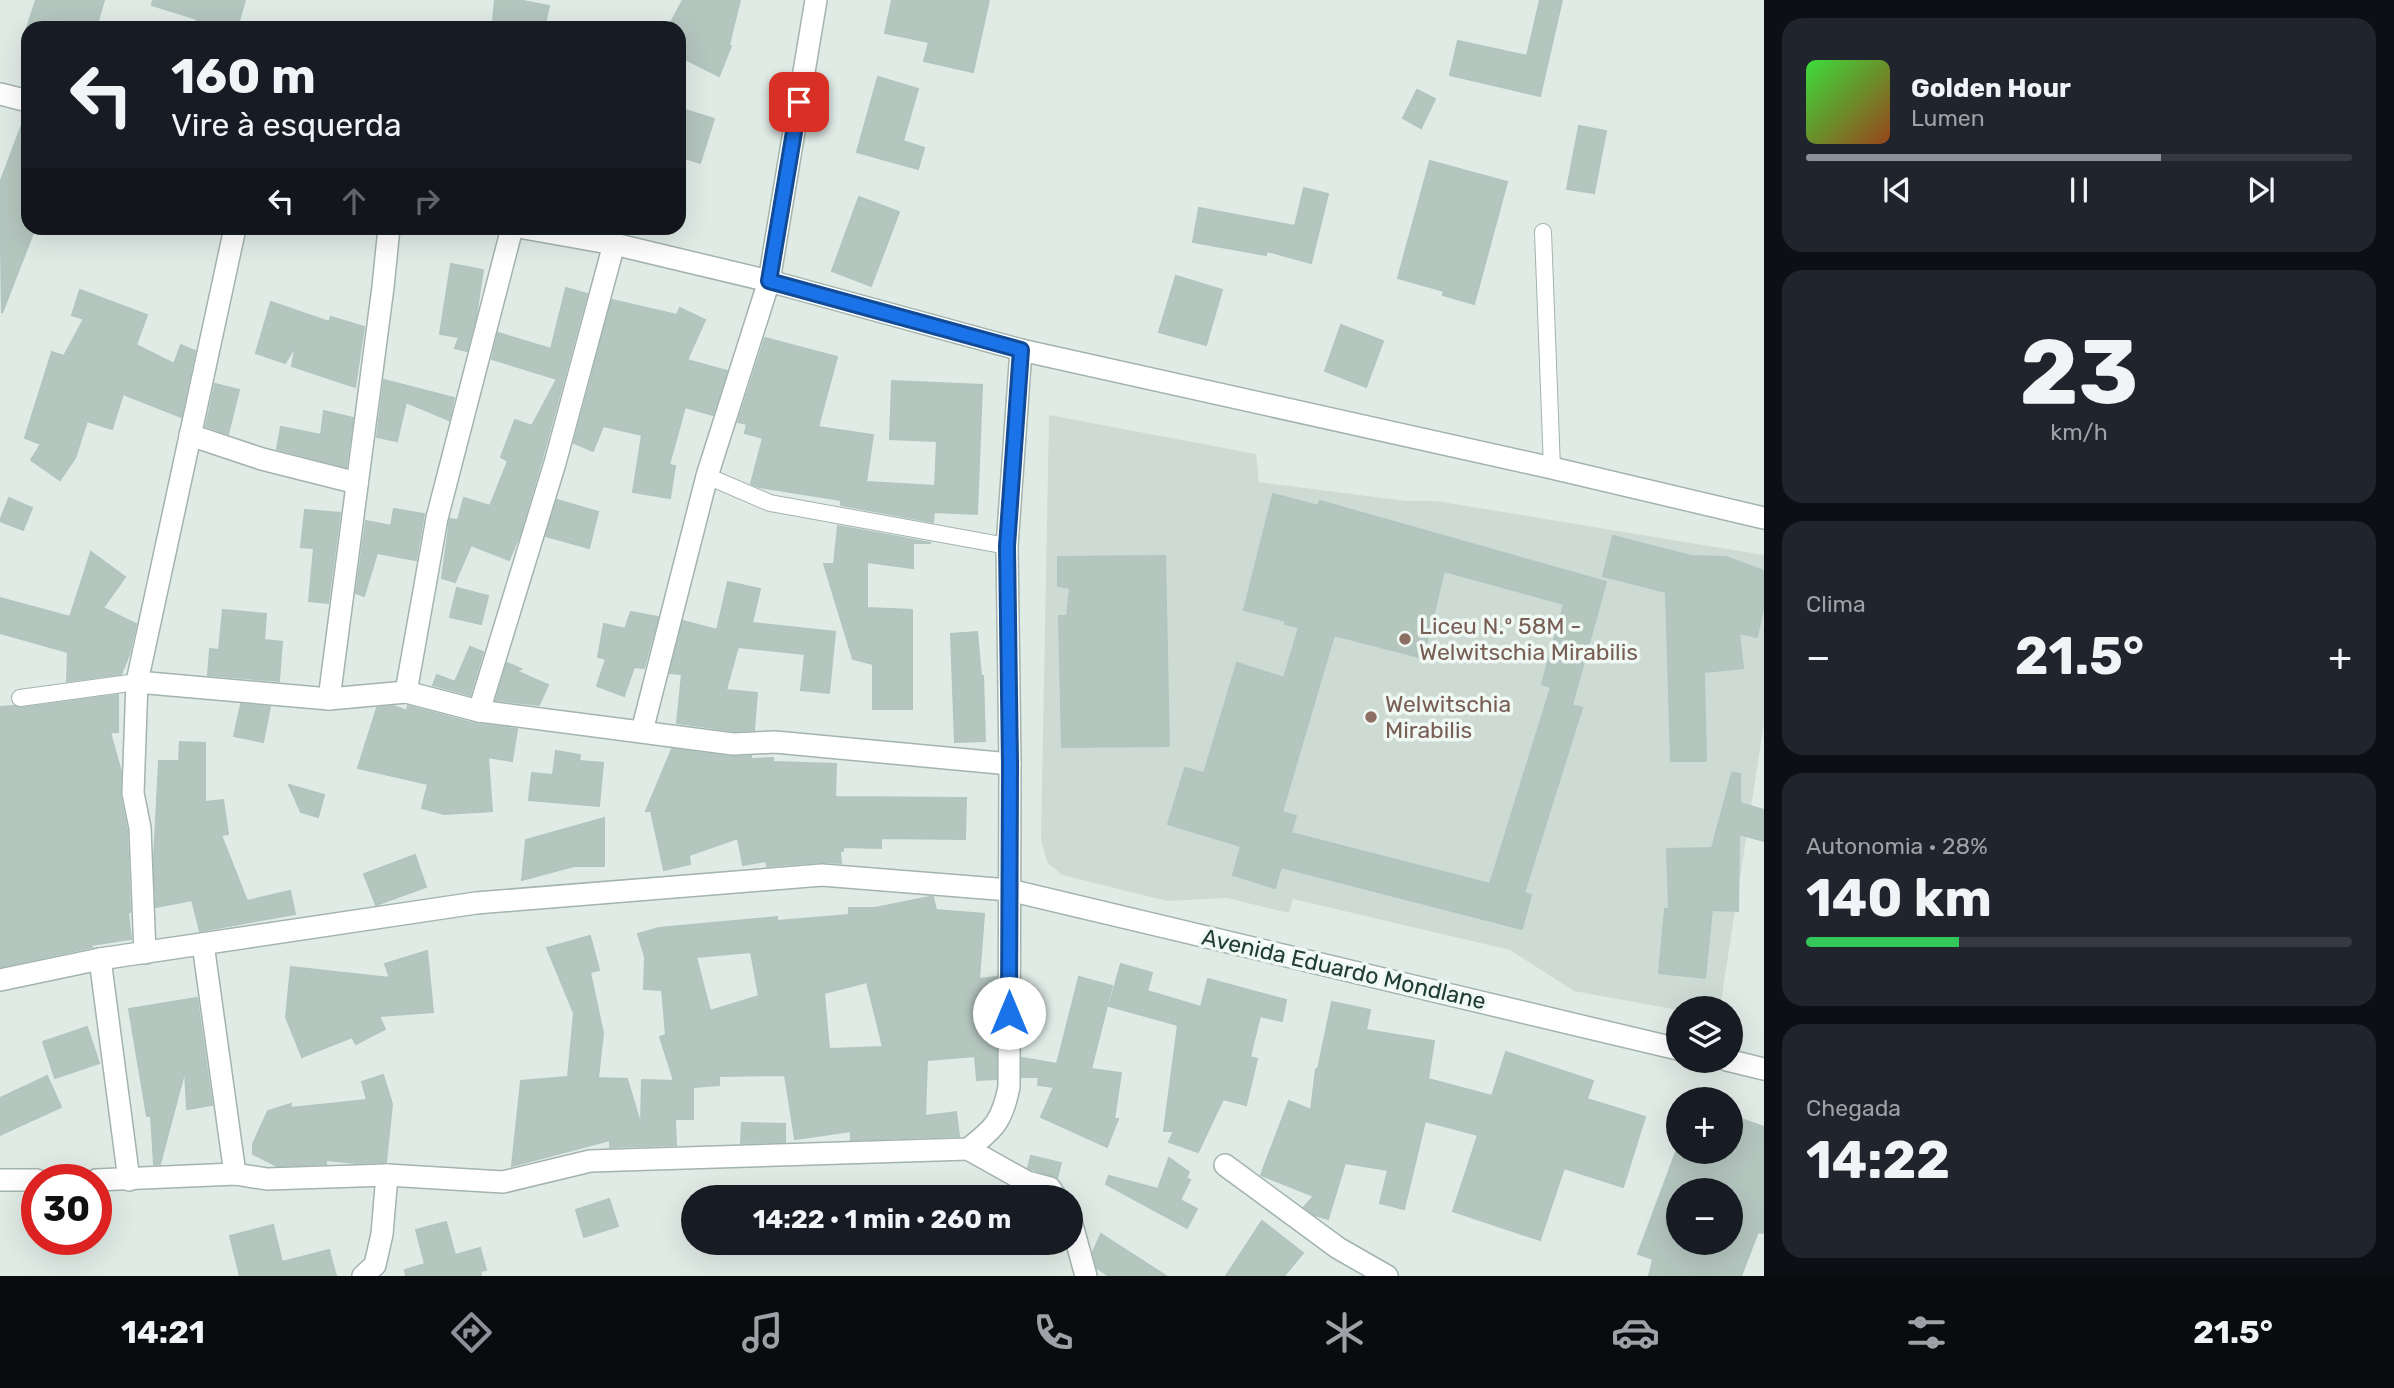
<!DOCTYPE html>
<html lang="pt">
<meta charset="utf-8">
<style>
:root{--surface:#171b24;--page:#20242c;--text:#f1f3f6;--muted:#9ea1a6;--line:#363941;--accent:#8c9099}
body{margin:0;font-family:Rubik,sans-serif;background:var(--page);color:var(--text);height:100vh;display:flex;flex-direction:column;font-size:26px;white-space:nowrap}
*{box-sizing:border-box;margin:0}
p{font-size:23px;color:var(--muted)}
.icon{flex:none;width:38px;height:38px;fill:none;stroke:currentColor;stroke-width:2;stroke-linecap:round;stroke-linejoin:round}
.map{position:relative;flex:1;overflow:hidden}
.drawer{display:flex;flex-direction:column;gap:18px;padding:18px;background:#0d0f14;width:630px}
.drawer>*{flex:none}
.hud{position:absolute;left:21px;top:21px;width:665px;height:214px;border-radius:21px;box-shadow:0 7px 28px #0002;background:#171b24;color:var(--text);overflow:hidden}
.buttons{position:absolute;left:1666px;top:996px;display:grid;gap:14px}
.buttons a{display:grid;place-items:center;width:77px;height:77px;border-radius:50%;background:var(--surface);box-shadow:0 7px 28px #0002;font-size:35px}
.speed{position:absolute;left:21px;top:1164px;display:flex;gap:14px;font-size:35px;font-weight:700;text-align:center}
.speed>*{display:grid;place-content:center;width:91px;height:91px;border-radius:50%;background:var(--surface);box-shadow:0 7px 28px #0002;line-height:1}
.speed .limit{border:10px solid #d22;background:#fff;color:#111}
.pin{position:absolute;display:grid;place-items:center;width:60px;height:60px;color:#fff;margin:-30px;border-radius:14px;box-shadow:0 4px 10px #0006}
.me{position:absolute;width:77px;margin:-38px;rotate:0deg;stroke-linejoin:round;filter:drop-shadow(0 0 5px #0008)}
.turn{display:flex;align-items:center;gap:24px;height:147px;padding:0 35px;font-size:32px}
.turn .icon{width:91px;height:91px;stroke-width:2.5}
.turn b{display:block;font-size:49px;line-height:60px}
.lanes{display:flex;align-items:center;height:66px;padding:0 35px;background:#0003;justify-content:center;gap:35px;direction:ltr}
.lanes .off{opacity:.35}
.big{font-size:52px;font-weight:700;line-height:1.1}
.drawer .widget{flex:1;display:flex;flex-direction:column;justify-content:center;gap:10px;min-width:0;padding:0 24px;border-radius:21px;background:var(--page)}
.drawer .dial{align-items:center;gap:0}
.dial b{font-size:91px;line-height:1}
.song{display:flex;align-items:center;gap:21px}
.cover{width:84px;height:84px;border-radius:10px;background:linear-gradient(135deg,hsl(120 70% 55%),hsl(20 70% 35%))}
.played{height:7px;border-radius:4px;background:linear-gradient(90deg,var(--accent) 65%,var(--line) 65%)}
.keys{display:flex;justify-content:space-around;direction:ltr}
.heat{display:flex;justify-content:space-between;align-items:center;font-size:38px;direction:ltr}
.charge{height:10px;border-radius:5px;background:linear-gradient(90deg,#34c759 28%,var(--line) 0)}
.trip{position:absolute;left:681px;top:1185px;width:402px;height:70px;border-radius:35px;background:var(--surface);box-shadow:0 7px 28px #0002;font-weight:700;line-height:70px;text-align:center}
.menu{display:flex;height:112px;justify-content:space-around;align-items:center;background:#090b0e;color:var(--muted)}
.menu .icon{width:49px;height:49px}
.menu .active{color:var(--accent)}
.menu b{font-size:32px;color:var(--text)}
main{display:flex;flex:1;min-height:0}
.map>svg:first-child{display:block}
</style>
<main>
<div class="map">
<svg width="1764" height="1276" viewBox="0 0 1764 1276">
<rect width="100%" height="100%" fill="#e0ebe6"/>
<polygon fill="#cedbd5" points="1049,415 1256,454 1259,482 1406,501 1436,501 1764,555 1764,723 1720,1008 1678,1008 1678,1010 1574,991 1510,950 1293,899 1289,913 1227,898 1167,901 1062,875 1047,862 1041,840"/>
<g fill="#b5c6bf" stroke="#b2c5be" stroke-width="2" fill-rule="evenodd">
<polygon points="36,0 104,0 96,28 27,28"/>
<polygon points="153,0 245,0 237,28 194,28 197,19 152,5"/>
<polygon points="495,0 518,0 549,6 544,28 523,28 493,21"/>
<polygon points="683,0 740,0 729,45 731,46 719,76 679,56 679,28 668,28"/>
<polygon points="892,0 989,0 973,72 924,61 929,42 885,33"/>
<polygon points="1540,0 1562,0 1540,96 1450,75 1458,41 1527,56"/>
<polygon points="878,77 918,89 903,141 924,148 918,169 857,152"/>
<polygon points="1417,90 1435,99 1421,128 1403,118"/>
<polygon points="679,108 714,119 700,163 679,156"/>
<polygon points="26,114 28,114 28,228 35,228 2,313 0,183"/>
<polygon points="1579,126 1606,131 1594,193 1567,189"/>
<polygon points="1430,161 1507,182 1474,304 1443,295 1444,291 1398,278"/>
<polygon points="1304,188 1328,194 1311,263 1267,251 1266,255 1193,242 1199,208 1295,226"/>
<polygon points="859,197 899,212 871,286 832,271"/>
<polygon points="451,264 483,270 476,316 467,351 455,348 459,337 440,334"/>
<polygon points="1176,276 1222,290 1206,345 1159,332"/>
<polygon points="566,288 587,294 542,459 520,534 509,560 471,545 455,582 442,578 450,519 458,520 464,498 490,506 508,461 501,457 515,420 532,426 557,379 492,359 498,333 551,349"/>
<polygon points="80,290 147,315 136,345 174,364 181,345 195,351 181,417 123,394 112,429 87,421 75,458 60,480 31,460 41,444 25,438 52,352 64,356 84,319 72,315"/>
<polygon points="612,300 677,315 680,308 705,320 687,360 727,371 713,415 685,407 669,465 675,466 670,498 633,492 642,435 603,426 593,451 574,443"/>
<polygon points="271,302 329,322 331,317 364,327 355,387 292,366 296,345 285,363 256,353"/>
<polygon points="1341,325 1383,341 1366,387 1325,371"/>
<polygon points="765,338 837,357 818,427 873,435 866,482 935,486 937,441 890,439 892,381 982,385 977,514 934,512 933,522 841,505 841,500 759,487 751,484 763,438 745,433 747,424 738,422"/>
<polygon points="384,380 454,398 449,420 406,402 397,441 377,437"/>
<polygon points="215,384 239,390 228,434 206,426"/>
<polygon points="324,411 353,418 346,467 277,449 281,427 321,435"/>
<path d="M1273,494L1318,506L1320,501L1606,582L1572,705L1582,708L1524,893L1531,895L1522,929L1281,867L1275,888L1233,875L1241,846L1168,824L1185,768L1204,773L1237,663L1284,678L1299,627L1285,624L1286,621L1244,610ZM1444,571L1564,604L1542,684L1551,687L1490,884L1291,833L1296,816L1282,812L1334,635L1423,658Z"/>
<polygon points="9,498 32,508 23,530 0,521"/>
<polygon points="557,500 598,512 589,548 546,536"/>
<polygon points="394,509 424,514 416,560 377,553 364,596 356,593 366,521 391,526"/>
<polygon points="305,510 340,513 328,603 309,601 314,548 301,547"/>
<polygon points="838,526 931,543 913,543 913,568 867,562 867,608 912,610 912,709 873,709 873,664 853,659 824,564 834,564"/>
<polygon points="1613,536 1691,556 1726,557 1764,571 1764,604 1757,637 1739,633 1743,668 1704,672 1706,761 1671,761 1666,592 1603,576"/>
<polygon points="91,552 125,577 103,608 136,624 129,655 121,674 67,681 68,652 0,633 0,598 70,617"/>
<polygon points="1165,556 1169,746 1062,747 1059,616 1067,616 1070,588 1058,586 1058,557"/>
<polygon points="728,582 760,589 752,623 835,632 829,693 801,690 805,654 738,647 726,690 757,693 754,730 734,731 677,723 682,674 670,673 683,621 717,630"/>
<polygon points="457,588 488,596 481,624 450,617"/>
<polygon points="223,610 266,614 264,640 282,642 279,681 208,675 210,649 219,650"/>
<polygon points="631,612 658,617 644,668 634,667 624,696 597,686 606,659 598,657 604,624 625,629"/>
<polygon points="977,632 981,676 983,676 985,741 955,742 951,634"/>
<polygon points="470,647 483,652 470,695 433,685 437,675 455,682"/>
<polygon points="507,663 521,669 516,671 548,685 539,705 496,700"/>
<polygon points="118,695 118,732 110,732 121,772 120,795 127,830 130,912 128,913 131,939 91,945 92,947 0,967 0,707 14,706 21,708"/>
<polygon points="241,704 270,707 263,742 234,736"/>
<polygon points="393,706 407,711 408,706 476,724 517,729 512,761 488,757 492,811 444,814 422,808 428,784 358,768 377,708"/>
<polygon points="180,742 205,743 205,802 223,800 228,834 221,835 247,901 290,891 295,914 200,931 192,900 156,907 154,860 159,761 179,761"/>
<polygon points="672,749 731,757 751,756 751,759 773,758 773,762 836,764 835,797 966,798 965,839 881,838 881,848 843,847 843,851 840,851 841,863 821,862 767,866 766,861 743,865 738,838 689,855 690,864 664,870 651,811 646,811"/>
<polygon points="556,751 580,755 579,761 603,763 599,806 529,800 532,773 553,775"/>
<polygon points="1732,773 1740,774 1740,803 1764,810 1764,841 1739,834 1738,911 1712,910 1705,978 1659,973 1665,909 1669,909 1667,849 1712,848"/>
<polygon points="289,785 324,795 318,817 301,812"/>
<polygon points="604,818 604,866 574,866 522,880 526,840"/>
<polygon points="415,855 426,887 376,905 364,874"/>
<path d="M930,897H933L936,910L984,914L979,979L996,977V1079L977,1080L975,1056L927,1060L925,1116L956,1112L959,1136L851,1140V1131L795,1139L785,1075L719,1076V1085L693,1087V1119H675L676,1145L610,1147V1140L512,1166L521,1081L568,1077L574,1013L547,948L590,936L599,970L590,972L603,1033L598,1078L627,1079L641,1126L642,1080L674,1081L660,1037L666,1035L662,990L644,989L645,957L638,934L659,928L777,917V921L849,915V908H875ZM751,952L759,996L710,1011L696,957ZM867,982L883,1047L829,1049L824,993Z"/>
<polygon points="427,951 433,1012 379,1016 385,1029 356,1044 352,1037 302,1057 286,1017 291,967 390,978 385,964"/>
<polygon points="1121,964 1152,973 1147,991 1201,1007 1208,979 1286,1000 1282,1021 1260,1016 1250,1057 1257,1059 1246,1105 1223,1099 1198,1152 1169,1142 1174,1131 1164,1131 1178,1025 1109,1006"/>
<polygon points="1079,977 1112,986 1091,1069 1121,1073 1114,1119 1118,1119 1107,1147 1041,1117 1054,1087 1038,1085 1039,1077 1022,1077 1022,1058 1057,1064"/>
<polygon points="197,998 212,1105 187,1109 185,1070 160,1164 154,1164 151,1116 147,1116 129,1009"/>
<polygon points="1332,1002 1370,1010 1366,1030 1434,1041 1428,1079 1492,1096 1506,1052 1593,1081 1587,1099 1645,1117 1623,1187 1564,1168 1540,1240 1453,1211 1478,1135 1425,1121 1404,1209 1380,1203 1388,1170 1345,1163 1328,1219 1315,1215 1304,1207 1314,1196 1261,1175 1289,1101 1311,1110 1316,1069 1318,1069"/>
<polygon points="87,1027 99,1063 55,1078 43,1042"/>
<polygon points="383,1075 392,1104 386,1162 356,1163 326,1160 326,1164 277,1166 253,1154 253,1144 268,1111 291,1104 290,1108 367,1100 362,1082"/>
<polygon points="47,1076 61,1107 0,1135 0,1098"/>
<path d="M1744,1120L1764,1127V1233L1758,1232L1741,1276H1649L1653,1259L1638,1254L1676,1152H1733ZM1678,1190H1731V1242H1678Z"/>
<polygon points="742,1123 785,1124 785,1142 741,1143"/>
<polygon points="1031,1156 1061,1163 1057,1178 1028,1168"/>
<polygon points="1169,1158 1189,1172 1186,1178 1190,1180 1180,1200 1197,1209 1187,1228 1106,1184 1109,1176 1158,1189"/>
<polygon points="609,1199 618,1226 584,1237 576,1210"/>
<polygon points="1262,1221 1303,1253 1284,1276 1226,1276"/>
<polygon points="446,1222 455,1255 480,1248 486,1270 480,1271 481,1276 406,1276 405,1270 425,1264 416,1230"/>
<polygon points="273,1225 282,1262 329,1250 336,1276 240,1276 230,1236"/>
<polygon points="1101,1234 1166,1276 1109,1276 1097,1268 1093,1252"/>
</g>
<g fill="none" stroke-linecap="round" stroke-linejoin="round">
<g stroke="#a3b3ad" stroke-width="18">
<g id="lane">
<polyline points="1543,232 1552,468"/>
<polyline points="707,476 770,503 1007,546"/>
<polyline points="20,698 137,682"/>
</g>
</g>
<g stroke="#a3b3ad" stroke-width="24">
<g id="street">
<polyline points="0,94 28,101"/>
<polyline points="524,228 614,244 769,281 1021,350 1552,468 1764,518"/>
<polyline points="190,435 262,459 357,483"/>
<polyline points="137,682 329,699 406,692 479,711 733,744 775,742 1010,764"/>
<polyline points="406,692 437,518 512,228"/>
<polyline points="329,699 383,287 389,228"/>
<polyline points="479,711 555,463 614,244"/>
<polyline points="642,731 707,476 769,281 816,0"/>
<polyline points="203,944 235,1174"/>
<polyline points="145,953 140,828 133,793 137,682 235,228"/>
<polyline points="100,959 129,1180"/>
<polyline points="0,980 100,959 476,903 822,875 1009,890 1678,1049"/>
<polyline points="1727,1060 1764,1069"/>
<polyline points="968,1149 1027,1182 1050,1188 1056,1197"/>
<polyline points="1225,1165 1338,1248 1387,1276"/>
<polyline points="0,1180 37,1180"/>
<path d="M96,1180L235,1174L267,1179L387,1175L503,1182L590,1161L968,1149C995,1128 1002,1121 1009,1087L1010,764L1007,546L1021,350"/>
<polyline points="1071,1221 1086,1276"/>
<polyline points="363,1276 375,1265 382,1234 387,1175"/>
</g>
</g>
<use href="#lane" stroke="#fff" stroke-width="16"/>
<use href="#street" stroke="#fff" stroke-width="21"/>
</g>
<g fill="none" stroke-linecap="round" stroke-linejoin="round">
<g stroke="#114b97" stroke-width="18">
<polyline id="route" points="799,102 769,281 1021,350 1007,546 1010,764 1009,1013"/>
</g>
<use href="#route" stroke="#1a73e8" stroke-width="12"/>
</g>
<g fill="#8d6e63" stroke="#f0f8f4" stroke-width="2.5">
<circle cx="1405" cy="639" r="7"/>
<circle cx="1371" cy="717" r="7"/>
</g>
<g text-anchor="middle" stroke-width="7" stroke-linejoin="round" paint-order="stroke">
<g font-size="23" fill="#785e54" stroke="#f0f8f4" text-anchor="start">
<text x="1419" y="634">Liceu N.º 58M -<tspan x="1419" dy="26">Welwitschia Mirabilis</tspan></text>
<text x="1385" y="712">Welwitschia<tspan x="1385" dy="26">Mirabilis</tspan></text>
</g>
<g font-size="23" fill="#203c35" stroke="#f0f8f4">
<text transform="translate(1344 969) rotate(13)" y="8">Avenida Eduardo Mondlane</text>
</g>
</g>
</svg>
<div class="buttons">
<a><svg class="icon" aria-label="layers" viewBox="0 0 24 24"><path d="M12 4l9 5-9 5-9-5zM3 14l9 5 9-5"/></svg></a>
<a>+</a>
<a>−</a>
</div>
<div class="speed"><div class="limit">30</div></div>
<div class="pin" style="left:799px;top:102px;background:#d93025"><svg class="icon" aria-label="arrive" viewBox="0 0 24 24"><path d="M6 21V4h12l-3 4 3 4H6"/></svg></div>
<svg class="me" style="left:1009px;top:1013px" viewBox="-20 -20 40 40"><circle r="19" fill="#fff"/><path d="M0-13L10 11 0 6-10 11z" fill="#1a73e8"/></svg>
<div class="trip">14:22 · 1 min · 260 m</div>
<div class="hud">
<div class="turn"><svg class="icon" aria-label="left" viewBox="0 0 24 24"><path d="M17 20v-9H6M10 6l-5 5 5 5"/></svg><div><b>160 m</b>Vire à esquerda</div></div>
<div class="lanes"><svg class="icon" aria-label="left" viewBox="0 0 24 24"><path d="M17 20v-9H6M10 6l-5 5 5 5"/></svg><svg class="icon off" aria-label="ahead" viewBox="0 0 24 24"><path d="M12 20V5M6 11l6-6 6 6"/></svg><svg class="icon off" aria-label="right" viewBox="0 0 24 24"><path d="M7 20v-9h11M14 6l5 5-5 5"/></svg></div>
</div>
</div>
<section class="drawer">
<div class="widget">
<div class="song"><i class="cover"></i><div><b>Golden Hour</b><p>Lumen</p></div></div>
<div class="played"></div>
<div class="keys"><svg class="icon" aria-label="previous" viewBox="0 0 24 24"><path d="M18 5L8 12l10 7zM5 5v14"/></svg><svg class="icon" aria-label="pause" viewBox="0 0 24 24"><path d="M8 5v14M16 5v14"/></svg><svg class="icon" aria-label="next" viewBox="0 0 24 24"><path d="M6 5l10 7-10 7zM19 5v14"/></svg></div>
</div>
<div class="widget dial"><b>23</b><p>km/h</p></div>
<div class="widget"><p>Clima</p>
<div class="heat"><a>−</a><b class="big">21.5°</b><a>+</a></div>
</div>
<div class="widget"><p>Autonomia · 28%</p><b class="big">140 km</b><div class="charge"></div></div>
<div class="widget"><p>Chegada</p><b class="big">14:22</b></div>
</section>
</main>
<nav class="menu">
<b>14:21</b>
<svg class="icon active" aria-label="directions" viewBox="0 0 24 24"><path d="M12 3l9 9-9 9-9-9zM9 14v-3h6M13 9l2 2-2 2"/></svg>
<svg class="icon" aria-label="music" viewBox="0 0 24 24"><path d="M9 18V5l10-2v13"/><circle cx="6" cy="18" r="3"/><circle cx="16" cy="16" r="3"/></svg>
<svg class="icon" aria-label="phone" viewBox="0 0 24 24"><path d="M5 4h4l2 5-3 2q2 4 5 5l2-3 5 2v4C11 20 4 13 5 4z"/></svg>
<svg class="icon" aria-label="climate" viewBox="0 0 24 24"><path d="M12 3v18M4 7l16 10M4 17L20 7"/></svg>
<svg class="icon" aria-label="car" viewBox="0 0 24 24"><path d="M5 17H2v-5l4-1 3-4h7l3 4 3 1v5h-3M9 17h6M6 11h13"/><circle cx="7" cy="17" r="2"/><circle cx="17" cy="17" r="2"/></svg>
<svg class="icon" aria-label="filters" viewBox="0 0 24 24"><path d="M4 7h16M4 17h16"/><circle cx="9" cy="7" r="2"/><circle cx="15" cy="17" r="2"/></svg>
<b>21.5°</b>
</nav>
